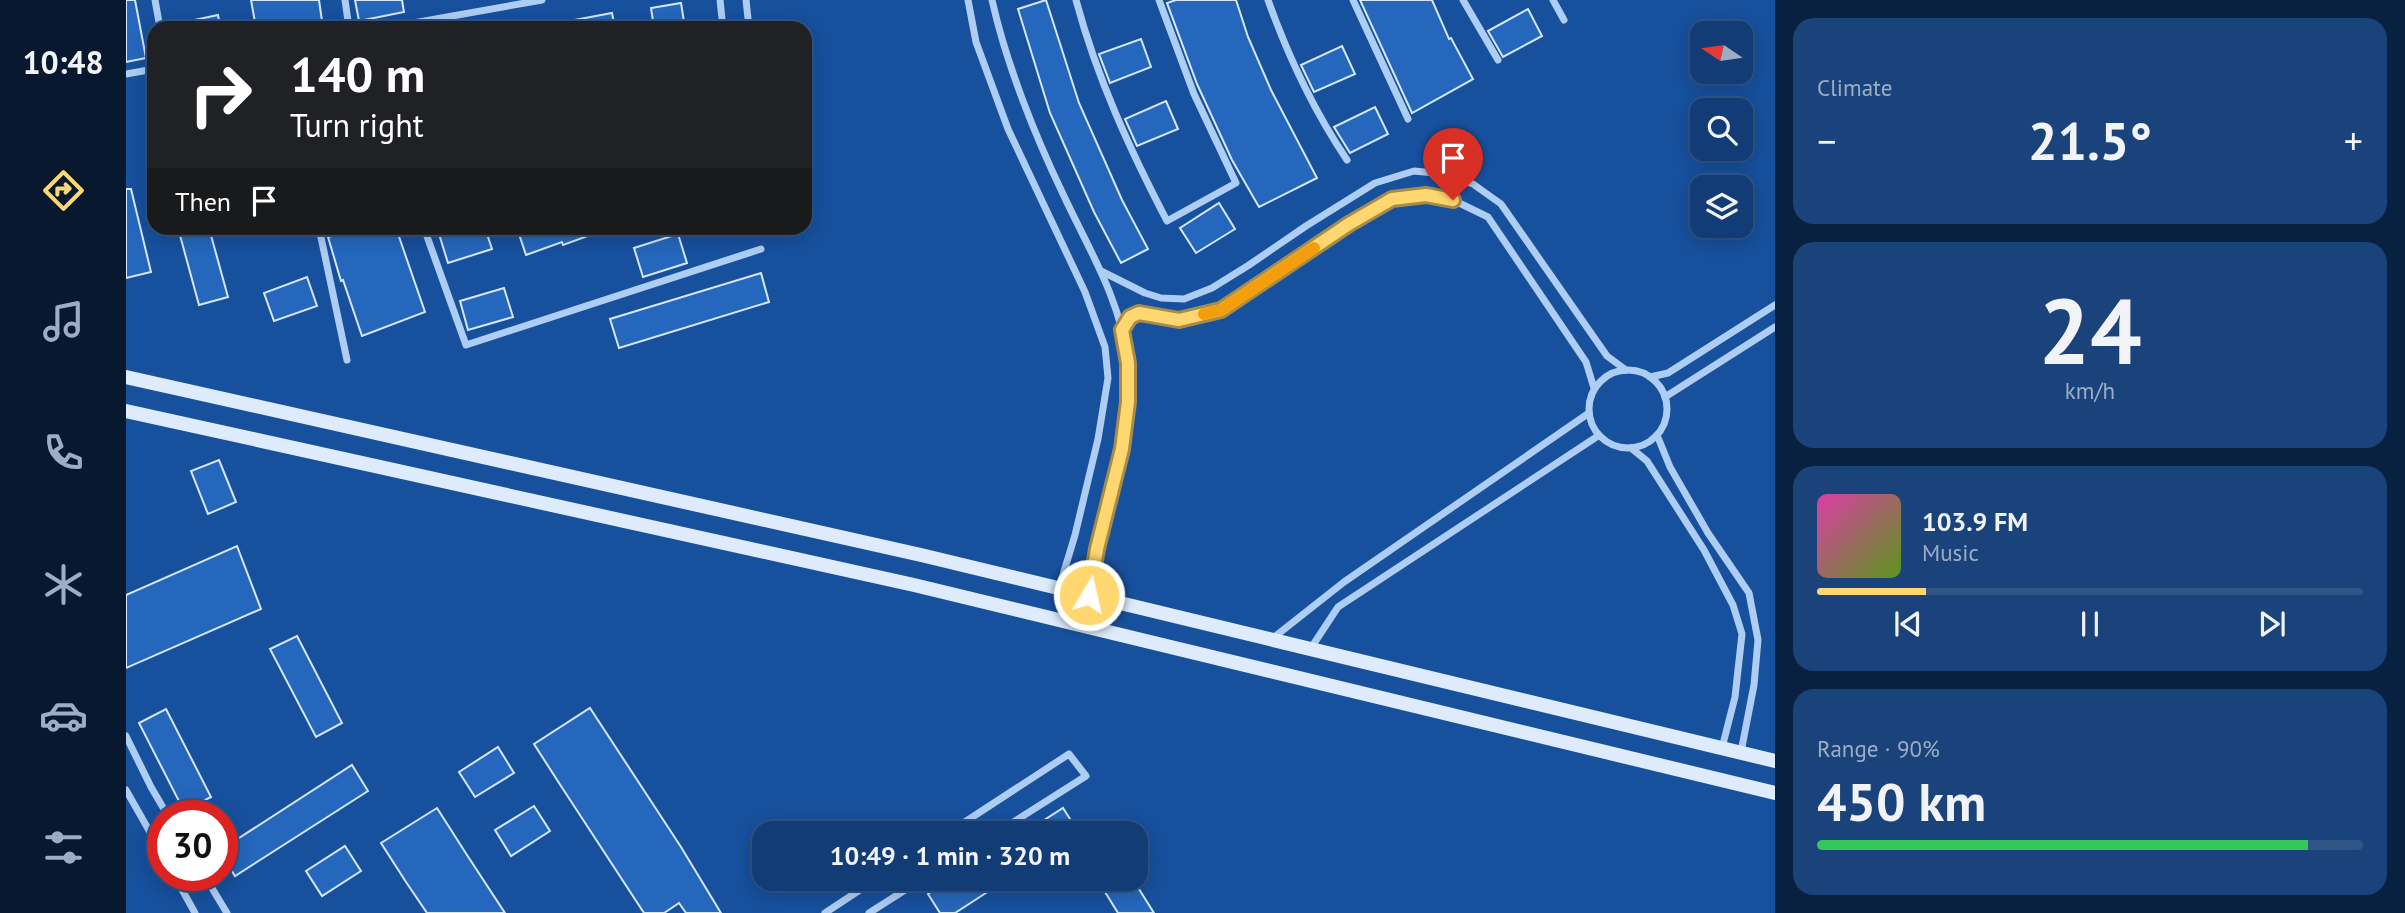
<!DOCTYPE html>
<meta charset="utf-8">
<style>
:root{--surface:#113c76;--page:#1a437b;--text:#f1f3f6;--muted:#9cadc5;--line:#305688;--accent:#ffd770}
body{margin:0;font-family:"PT Sans",sans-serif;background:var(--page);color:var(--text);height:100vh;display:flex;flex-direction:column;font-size:26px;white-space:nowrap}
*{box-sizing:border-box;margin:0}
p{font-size:23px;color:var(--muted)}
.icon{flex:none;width:38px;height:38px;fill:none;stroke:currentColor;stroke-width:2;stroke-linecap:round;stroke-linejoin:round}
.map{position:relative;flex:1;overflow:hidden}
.drawer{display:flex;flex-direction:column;gap:18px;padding:18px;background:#092141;width:630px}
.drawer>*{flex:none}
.banner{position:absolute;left:21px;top:21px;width:665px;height:214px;border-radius:21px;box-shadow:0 4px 18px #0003,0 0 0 2px var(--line);background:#202124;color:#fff;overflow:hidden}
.needle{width:46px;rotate:283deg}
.controls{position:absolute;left:1564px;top:21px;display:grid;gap:14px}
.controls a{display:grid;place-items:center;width:63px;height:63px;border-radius:14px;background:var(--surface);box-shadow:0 4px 18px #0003,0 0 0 2px var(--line);font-size:35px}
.speed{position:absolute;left:21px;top:800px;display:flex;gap:14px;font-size:35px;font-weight:700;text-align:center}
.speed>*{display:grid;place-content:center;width:91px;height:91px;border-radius:50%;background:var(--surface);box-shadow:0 4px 18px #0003,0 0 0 2px var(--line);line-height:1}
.speed .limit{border:10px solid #d22;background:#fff;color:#111}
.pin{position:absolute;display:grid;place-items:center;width:60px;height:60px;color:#fff;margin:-72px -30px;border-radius:50% 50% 50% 0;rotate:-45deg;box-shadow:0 0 7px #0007}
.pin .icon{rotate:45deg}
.me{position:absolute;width:77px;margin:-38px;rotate:9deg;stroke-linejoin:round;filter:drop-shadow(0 0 5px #0008)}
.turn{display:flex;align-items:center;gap:24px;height:147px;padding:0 28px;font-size:32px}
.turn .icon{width:91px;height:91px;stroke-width:2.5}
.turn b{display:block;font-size:49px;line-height:60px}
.then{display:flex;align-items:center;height:66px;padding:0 28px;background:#0003;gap:14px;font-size:26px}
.big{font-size:52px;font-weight:700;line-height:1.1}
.drawer .widget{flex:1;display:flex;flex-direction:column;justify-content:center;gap:10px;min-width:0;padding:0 24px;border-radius:21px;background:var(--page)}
.drawer .dial{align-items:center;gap:0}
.dial b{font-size:91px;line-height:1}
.song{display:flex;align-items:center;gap:21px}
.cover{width:84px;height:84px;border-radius:10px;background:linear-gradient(135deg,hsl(320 70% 55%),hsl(90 70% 35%))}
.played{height:7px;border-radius:4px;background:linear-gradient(90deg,var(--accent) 20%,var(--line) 20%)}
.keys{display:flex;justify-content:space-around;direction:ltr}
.heat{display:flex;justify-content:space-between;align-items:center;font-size:38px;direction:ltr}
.charge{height:10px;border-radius:5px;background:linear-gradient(90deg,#34c759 90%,var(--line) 0)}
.trip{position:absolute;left:626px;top:821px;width:396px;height:70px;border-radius:21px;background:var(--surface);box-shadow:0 4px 18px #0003,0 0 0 2px var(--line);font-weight:700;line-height:70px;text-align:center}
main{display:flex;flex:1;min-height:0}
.dock{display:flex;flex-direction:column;width:126px;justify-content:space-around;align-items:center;background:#07182f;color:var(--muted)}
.dock .icon{width:49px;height:49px}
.dock .active{color:var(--accent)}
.dock b{font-size:32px;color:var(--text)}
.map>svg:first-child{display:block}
</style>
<main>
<nav class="dock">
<b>10:48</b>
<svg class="icon active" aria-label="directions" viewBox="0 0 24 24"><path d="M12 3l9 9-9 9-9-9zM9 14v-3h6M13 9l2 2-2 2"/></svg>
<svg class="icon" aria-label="music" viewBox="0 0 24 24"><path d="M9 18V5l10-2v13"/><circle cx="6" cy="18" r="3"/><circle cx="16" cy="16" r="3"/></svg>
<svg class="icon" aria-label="phone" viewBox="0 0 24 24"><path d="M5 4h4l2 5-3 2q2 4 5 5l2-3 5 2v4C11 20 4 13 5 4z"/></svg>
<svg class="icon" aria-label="climate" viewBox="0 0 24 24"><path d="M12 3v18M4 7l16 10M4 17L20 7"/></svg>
<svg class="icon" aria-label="car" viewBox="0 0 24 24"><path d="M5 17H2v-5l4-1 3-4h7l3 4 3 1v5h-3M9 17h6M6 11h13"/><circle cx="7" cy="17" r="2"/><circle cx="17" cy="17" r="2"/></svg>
<svg class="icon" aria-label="filters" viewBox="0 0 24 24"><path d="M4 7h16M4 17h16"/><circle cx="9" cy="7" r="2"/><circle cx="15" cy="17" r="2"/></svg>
</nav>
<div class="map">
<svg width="1649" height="913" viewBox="0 0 1649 913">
<rect width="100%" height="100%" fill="#17509d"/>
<g fill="#2567bc" stroke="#d6e7fd" stroke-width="2">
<polygon points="0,0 9,0 20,58 0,62"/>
<polygon points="125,0 193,0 196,21 158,28 130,28"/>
<polygon points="229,0 276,0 278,12 233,21"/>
<polygon points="920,0 953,103 996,200 1022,249 995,263 968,212 924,113 892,9"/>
<polygon points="1050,0 1110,0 1122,37 1145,90 1191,178 1133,207 1106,160 1071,84 1041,3"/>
<polygon points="1234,0 1306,0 1323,39 1325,38 1347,79 1286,113"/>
<polygon points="555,3 559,28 528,28 525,8"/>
<polygon points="1402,9 1416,36 1377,57 1362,31"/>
<polygon points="486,13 489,28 432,28 432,23"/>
<polygon points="92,15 94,28 54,28 54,23"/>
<polygon points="1015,39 1025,67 984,83 973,54"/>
<polygon points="1216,46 1229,74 1188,92 1175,65"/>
<polygon points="1040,101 1052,129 1011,146 999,119"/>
<polygon points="1249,107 1262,134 1224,153 1208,127"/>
<polygon points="0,189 5,189 25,272 0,278"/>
<polygon points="1093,203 1109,229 1070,253 1054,228"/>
<polygon points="52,228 83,228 102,297 73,305"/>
<polygon points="233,228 270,228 299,312 236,336 217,280 215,281 202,237"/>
<polygon points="333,228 359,228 366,249 322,263 313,234"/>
<polygon points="391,228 481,228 481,229 437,245 436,242 400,255"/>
<polygon points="552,234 561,263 517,277 508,248"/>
<polygon points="635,273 643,302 493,348 484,319"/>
<polygon points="181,277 191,306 148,321 138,293"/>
<polygon points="378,288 387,317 342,330 334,301"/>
<polygon points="93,460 110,502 82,514 65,471"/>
<polygon points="111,546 135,609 0,668 0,595"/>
<polygon points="171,636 216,723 190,737 144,649"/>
<polygon points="464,708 555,847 595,913 560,913 553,903 538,913 518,913 433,783 408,744"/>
<polygon points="40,709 85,797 58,811 13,723"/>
<polygon points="372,747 388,773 349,797 333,772"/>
<polygon points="226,765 242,791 109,876 96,855 96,849"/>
<polygon points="408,806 424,831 385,856 369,830"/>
<polygon points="311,808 341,855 379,913 301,913 280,882 255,843"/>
<polygon points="937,808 953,833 898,833"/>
<polygon points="219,846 235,871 196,896 180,871"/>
<polygon points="826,878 883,878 829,913 814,913 802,894"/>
<polygon points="989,878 1006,878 1028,913 992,913 976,887"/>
</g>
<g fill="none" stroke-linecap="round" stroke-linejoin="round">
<g stroke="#aecdf3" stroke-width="7">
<polyline points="29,0 34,28"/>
<polyline points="219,0 223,28"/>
<polyline points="594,0 597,28"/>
<polyline points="620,0 623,28"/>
<polyline points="842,0 850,42 882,129 959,292 979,347 982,378 972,439 949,535 933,588"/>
<path d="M866,0C880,63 909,136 937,194C963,250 994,298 1002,361C1010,424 984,487 971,548C967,564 966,580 963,595"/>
<path d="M950,0C971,78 1004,150 1041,221L1110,183L1068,94L1033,0"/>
<path d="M1142,0C1162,56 1188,111 1221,160"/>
<polyline points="1227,0 1282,119"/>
<polyline points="1337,0 1372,60"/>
<polyline points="1427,0 1438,20"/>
<polyline points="259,28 416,0"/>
<polyline points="0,74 28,69"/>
<polyline points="193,228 221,360"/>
<polyline points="298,228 340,345 635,249"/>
<polyline points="975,271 1019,293 1035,298 1058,299 1086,288 1123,265 1180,226 1249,183 1288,171 1319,174 1347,184 1375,204 1481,356 1500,370"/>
<polyline points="997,329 1004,317 1013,313 1053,320 1095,310 1223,224 1266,199 1300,195 1327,200 1362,217 1460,362 1468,388"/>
<circle cx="1502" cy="409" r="39"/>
<polyline points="1524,377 1542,373 1649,305"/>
<polyline points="1539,397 1649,327"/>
<polyline points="1531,435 1544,467 1582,533 1623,593 1632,640 1628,685 1615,752"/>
<polyline points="1505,448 1521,461 1578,550 1607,605 1616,634 1609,697 1596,748"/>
<polyline points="1147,638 1218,582 1463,413"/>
<polyline points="1185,648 1212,607 1472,436"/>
<polyline points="0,736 25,787 42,816"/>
<polyline points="0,790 37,855"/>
<polyline points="822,833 943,754 960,776 870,833"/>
<polyline points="48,875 69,913"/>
<polyline points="78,875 101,913"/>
<polyline points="699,913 752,878"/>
<polyline points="743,913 798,878"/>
</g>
<g stroke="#ddebfc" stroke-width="14">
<polyline points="0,377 795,555 1649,761"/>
<polyline points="0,411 788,585 1649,793"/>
</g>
</g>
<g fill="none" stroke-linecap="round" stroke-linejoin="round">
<g stroke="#a68c49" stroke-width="18">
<polyline id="route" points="963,595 971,549 996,449 1002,402 1002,363 996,330 1004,317 1013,313 1053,320 1095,310 1223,224 1266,199 1300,195 1327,200"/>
</g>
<use href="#route" stroke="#ffd770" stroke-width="12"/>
<polyline stroke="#f59e0b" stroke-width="12" points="1078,314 1095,310 1188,248"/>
</g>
</svg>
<div class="controls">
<a><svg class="needle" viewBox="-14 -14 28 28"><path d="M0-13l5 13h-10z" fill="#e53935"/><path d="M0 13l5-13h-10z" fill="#9cadc5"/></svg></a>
<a><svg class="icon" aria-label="search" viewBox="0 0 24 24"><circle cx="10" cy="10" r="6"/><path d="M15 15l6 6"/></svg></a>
<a><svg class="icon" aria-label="layers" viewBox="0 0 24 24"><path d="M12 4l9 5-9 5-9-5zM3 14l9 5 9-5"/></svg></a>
</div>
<div class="speed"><div class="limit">30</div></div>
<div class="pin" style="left:1327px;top:200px;background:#d93025"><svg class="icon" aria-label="arrive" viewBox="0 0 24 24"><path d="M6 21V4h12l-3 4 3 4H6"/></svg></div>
<svg class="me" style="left:963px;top:595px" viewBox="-20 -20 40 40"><circle r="17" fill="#ffd770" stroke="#fff" stroke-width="3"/><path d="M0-11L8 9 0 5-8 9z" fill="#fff"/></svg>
<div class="trip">10:49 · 1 min · 320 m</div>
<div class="banner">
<div class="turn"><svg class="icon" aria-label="right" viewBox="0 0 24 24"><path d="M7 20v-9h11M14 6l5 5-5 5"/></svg><div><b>140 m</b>Turn right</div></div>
<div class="then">Then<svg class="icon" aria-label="arrive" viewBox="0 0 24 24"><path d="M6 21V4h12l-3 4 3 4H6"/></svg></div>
</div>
</div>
<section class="drawer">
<div class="widget"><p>Climate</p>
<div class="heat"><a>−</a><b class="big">21.5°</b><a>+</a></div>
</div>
<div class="widget dial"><b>24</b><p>km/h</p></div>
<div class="widget">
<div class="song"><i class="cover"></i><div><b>103.9 FM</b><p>Music</p></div></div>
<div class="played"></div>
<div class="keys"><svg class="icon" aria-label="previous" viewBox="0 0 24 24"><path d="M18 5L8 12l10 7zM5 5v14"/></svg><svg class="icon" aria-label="pause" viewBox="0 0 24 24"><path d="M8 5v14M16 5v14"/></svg><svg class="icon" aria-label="next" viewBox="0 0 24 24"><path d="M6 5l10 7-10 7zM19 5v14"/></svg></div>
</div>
<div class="widget"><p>Range · 90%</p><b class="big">450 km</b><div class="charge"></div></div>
</section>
</main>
